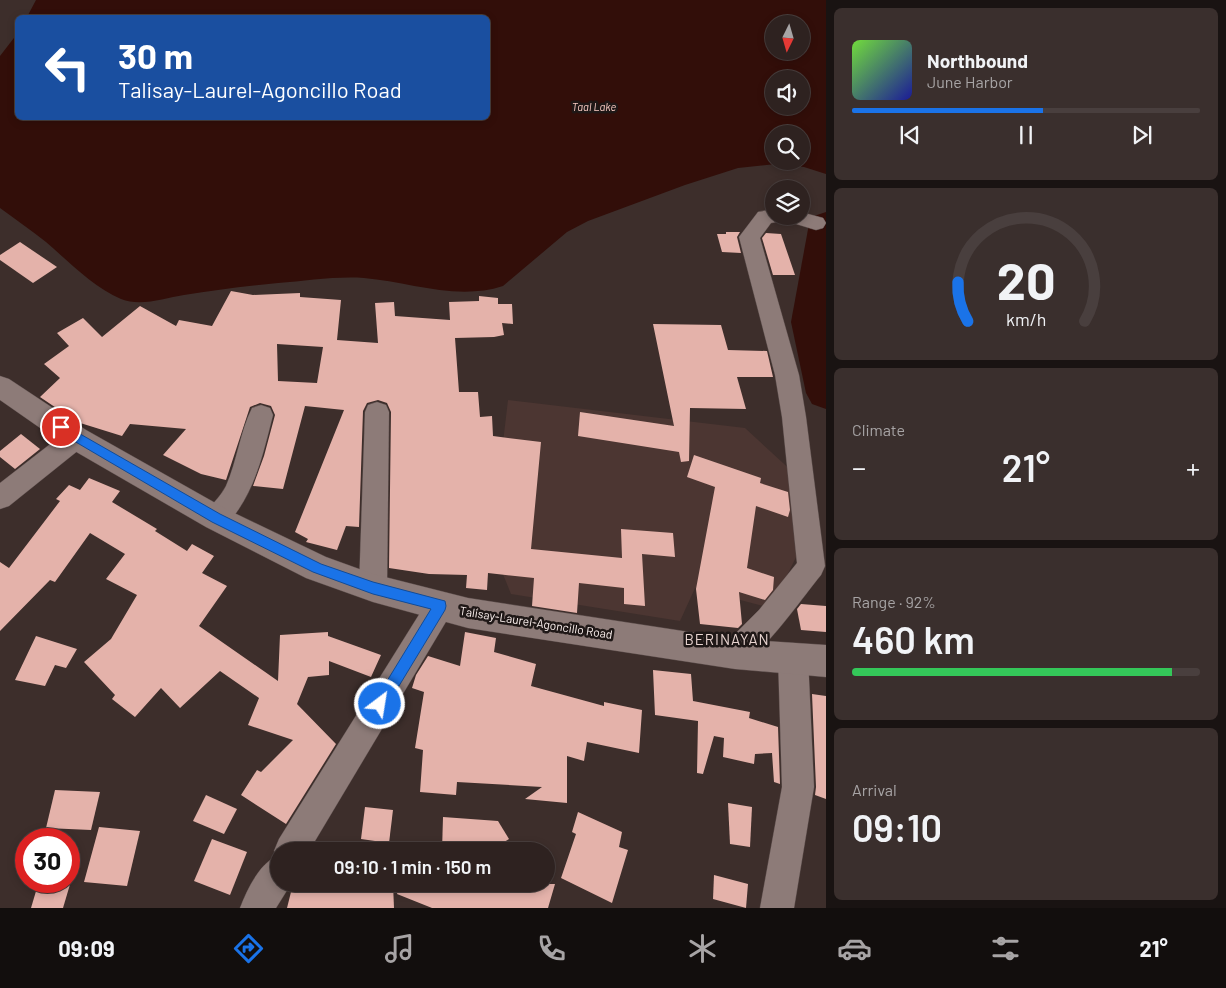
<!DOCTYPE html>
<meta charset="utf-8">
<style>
:root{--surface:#2e2220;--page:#3a2f2d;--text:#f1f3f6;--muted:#a7a4a5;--line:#493f3e;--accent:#1a73e8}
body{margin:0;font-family:Barlow,sans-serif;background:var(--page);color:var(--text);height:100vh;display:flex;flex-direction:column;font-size:19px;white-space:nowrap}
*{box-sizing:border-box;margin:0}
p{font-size:16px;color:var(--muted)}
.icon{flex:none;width:28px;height:28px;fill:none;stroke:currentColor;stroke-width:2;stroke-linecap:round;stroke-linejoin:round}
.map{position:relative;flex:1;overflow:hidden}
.side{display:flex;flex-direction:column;gap:8px;padding:8px;background:#191312;width:400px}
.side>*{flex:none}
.top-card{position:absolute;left:15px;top:15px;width:475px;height:105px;border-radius:8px;box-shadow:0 2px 8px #0003,0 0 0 1px var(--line);background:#1a4fa0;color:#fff;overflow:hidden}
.needle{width:32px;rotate:185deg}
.fabs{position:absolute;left:765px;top:15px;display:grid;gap:10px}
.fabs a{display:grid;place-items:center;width:45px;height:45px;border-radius:50%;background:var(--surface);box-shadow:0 2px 8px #0003,0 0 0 1px var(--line);font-size:25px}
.speed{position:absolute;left:15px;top:828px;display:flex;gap:10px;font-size:25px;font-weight:700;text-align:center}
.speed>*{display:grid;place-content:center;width:65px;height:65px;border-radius:50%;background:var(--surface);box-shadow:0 2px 8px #0003,0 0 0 1px var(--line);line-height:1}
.speed .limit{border:8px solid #d22;background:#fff;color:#111}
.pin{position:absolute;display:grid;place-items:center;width:42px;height:42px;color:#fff;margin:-21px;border:2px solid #fff;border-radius:50%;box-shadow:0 1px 5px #0007}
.me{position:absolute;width:55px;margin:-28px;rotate:31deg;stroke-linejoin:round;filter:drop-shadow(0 0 4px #0008)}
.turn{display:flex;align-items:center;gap:18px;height:105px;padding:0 20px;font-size:22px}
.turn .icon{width:65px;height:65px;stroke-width:2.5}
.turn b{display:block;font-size:35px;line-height:42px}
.big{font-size:38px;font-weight:600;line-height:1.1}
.side .tile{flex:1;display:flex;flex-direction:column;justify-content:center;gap:8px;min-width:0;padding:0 18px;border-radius:8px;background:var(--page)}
.side .dial{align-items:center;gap:0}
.dial svg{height:130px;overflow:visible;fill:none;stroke:var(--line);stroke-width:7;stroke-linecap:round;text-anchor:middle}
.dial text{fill:var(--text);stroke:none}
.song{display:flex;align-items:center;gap:15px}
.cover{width:60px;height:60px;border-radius:8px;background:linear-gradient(135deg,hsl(100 70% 55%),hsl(240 70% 35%))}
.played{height:5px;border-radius:2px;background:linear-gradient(90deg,var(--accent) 55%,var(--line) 55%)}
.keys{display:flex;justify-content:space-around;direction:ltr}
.heat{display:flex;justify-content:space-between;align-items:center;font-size:28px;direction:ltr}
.charge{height:8px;border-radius:4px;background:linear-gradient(90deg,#34c759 92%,var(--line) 0)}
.trip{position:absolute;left:270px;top:842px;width:285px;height:50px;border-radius:25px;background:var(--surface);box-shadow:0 2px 8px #0003,0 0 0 1px var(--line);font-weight:600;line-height:50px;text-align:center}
.dock{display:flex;height:80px;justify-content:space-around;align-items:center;background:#120e0d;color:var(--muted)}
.dock .icon{width:35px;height:35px}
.dock .active{color:var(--accent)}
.dock b{font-size:22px;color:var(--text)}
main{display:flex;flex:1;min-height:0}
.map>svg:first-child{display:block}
</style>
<main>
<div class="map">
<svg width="826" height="908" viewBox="0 0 826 908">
<rect width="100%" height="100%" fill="#3d2e2b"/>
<polygon fill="#4c3632" points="508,400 745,428 795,474 799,551 771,608 695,588 680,621 511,594 491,545"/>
<path fill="#320e09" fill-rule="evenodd" d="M36,0H826V174L804,167L776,164L738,168L685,185L588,221L567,232L503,286C457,301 410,282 364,278C336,276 306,281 278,283C247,286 215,290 184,295C164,298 141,307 121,299C93,287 68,261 46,242C31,230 15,219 0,208V56L17,34L18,118H488V18L27,17ZM774,24H801V51H774ZM774,79H801V106H774ZM774,134H801V161H774Z"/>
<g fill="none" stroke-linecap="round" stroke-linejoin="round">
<polygon fill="#320e09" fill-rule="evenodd" points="826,212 826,409 812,404 806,393 791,322 809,224 814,216"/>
</g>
<g fill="#e4b2aa" fill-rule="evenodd">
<polygon points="726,232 740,232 737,237 741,253 722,252 717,234 726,234"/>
<polygon points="766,233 781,234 795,275 773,275 762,238"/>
<polygon points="20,242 57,267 33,283 0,260 0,255"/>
<path d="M231,291L253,295L300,293V297L341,300L337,340L378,343L375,303L394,302L395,316L450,320L449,302L479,301V296L498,298V304H512L513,324L502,323L504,335L494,337L455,338L459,392H478L480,417L492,416L493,436L541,442L531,549L622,558L621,529L673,533L675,557L642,554L645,606L624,604V588L579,583L577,613L532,606L534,578L488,573L487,590L466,588L467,575L429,574L389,568L391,412L387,403L378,400L367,403L363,411L359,527L346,526L337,550L306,542L308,539L295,532L344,410L305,406L283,489L253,486L264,456L275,415L271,406L260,403L250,407L226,480L201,474L163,455L186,429L130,424L122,436L77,422L40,397L60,378L44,364L69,346L57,333L83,318L102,337L140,306L176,326L179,320L212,326ZM277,344L323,347L317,383L278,381Z"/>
<polygon points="653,324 721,325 728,350 767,351 773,377 737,377 746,409 690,408 689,461 681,462 679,452 578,436 580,412 674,426"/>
<polygon points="21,434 40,449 15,469 0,457 0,451"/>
<polygon points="694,455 761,478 760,483 788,492 790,510 788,517 756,506 747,568 774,577 773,590 765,600 739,592 742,624 738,628 700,624 696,589 715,487 687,477"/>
<polygon points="89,478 120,491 112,502 157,529 155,531 187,551 192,544 214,556 202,573 227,586 199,626 278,681 280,635 328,632 328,636 381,655 371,677 329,661 329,675 308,677 297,704 336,744 286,824 241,795 257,770 261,772 293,740 248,725 259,698 220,671 180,708 161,688 135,717 112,699 115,695 84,662 111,639 137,595 106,579 125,554 90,533 55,582 50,580 0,631 0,562 9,568 60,501 56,499 69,485 80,490"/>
<polygon points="801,604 826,606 826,632 801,630 797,609"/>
<polygon points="465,632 496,638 494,652 536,664 531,686 604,706 604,702 642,710 639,753 587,742 584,761 567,756 567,803 525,799 542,787 457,782 456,795 420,792 423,750 415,748 424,692 412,688 416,675 428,656 460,666"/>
<polygon points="36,636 77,649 66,668 55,665 45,686 15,680"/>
<polygon points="653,670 691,674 693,701 750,712 749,718 778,727 780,784 774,782 772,753 755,754 754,764 723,757 724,738 714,736 703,774 697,773 698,721 655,715"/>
<polygon points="812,694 826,696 826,799 815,795 816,787"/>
<polygon points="55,790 100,792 91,830 46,828"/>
<polygon points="206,795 237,809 224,834 193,821"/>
<polygon points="728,803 752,807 750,847 730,844"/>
<polygon points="365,807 393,810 389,843 361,839"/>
<polygon points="578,812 622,832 619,847 628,850 612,903 561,878 576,834 572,832"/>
<polygon points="443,817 498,821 509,839 490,851 442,851"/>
<polygon points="99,827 140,831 127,886 84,882"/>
<polygon points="212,839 247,852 230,895 194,881"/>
<polygon points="714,875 748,884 746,908 713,899"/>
<polygon points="39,881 71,881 63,908 31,908"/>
<polygon points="293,884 393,884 394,908 287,908"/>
<polygon points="400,884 555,884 548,908 432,908 397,894"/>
</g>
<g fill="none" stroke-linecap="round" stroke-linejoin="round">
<g stroke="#584a48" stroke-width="1">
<g id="minor">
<path d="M774,209V216H801V212L823,218L826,223L823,228L816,230L786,221L784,217L781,221L771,223L760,238L799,375L806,417L825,566L821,575C801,599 762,657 735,668L725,664L720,654L725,644L759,610L797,563L782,417L775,375L739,237L758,212Z"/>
<polygon points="377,402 386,405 389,412 387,588 383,597 373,601 363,597 359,588 365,412 368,405"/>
<path d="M261,405L270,408L273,415C264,450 256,488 233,517C231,520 228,524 225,526C219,531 213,528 207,526L203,518C209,506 220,498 226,486C237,461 240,432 252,408Z"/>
<polygon points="76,428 85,431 88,438 85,445 9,506 0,509 0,483 67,431"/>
<path d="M440,593L450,597L454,606L450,615L309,851H279V884H291L276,908H240C247,890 259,864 277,856L274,851L279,839L430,597Z"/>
<polygon points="793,643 803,647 808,657 814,787 794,908 760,908 782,787 778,657 783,647"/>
</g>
</g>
<g stroke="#584a48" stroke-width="1">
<polygon id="secondary" points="0,376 9,379 86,430 226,509 326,557 373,574 468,598 735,639 826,645 826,677 735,669 468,628 373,602 306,578 206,527 66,446 0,400"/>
</g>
<use href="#minor" fill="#8d7b78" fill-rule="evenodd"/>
<use href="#secondary" fill="#8d7b78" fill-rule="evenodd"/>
</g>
<polygon fill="#1a73e8" stroke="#114b97" points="61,423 220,514 321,564 373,582 445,601 446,606 445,610 385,709 380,711 376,709 374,704 376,699 431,609 373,594 313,572 212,522 57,431 55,427 57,424"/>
<g text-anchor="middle" stroke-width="5" stroke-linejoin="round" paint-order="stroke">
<g font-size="11" font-style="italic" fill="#faccc4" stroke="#1f1817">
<text x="594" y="111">Taal Lake</text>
</g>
<g font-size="12" fill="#fbf0ee" stroke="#1f1817">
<text transform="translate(536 623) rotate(9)" y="4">Talisay-Laurel-Agoncillo Road</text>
</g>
<g font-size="15" letter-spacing="1" fill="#e8d4d0" stroke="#1f1817">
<text x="727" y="645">BERINAYAN</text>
</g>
</g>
</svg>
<div class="fabs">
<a><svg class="needle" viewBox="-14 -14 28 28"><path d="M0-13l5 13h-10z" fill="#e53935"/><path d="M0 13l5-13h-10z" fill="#a7a4a5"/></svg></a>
<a><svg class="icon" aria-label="sound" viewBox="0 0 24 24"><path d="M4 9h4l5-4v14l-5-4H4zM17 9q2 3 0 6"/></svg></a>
<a><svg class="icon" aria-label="search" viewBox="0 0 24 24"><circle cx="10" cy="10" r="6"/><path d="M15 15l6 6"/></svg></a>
<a><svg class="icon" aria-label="layers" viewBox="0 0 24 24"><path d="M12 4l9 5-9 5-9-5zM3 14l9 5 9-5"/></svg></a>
</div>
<div class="speed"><div class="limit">30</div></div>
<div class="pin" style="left:61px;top:427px;background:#d93025"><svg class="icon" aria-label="arrive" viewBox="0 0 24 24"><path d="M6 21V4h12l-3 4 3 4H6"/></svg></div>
<svg class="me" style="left:380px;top:704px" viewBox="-20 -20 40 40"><circle r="17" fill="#1a73e8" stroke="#fff" stroke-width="3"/><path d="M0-11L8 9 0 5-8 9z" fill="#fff"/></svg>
<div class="trip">09:10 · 1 min · 150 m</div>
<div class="top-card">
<div class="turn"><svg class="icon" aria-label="left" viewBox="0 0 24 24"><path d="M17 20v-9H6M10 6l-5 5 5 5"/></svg><div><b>30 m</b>Talisay-Laurel-Agoncillo Road</div></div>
</div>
</div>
<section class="side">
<div class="tile">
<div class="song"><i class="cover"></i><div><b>Northbound</b><p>June Harbor</p></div></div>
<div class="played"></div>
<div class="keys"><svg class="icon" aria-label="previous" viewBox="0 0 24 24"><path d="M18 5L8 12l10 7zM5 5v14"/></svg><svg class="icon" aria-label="pause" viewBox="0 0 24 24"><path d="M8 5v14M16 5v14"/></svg><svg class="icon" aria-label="next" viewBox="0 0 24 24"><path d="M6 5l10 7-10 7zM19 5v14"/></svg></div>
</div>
<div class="tile dial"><svg viewBox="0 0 100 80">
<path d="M14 69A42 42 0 1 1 86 69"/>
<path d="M14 69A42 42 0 0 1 8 45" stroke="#1a73e8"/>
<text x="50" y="56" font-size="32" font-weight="700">20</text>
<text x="50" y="72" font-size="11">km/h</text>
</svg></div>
<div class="tile"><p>Climate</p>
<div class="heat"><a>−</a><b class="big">21°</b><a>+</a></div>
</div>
<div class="tile"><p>Range · 92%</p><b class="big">460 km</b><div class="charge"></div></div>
<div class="tile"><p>Arrival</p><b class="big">09:10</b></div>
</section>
</main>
<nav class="dock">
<b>09:09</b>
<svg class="icon active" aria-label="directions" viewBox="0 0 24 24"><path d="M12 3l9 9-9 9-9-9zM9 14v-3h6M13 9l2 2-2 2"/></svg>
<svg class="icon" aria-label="music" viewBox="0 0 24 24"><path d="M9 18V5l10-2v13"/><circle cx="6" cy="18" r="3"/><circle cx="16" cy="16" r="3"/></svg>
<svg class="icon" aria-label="phone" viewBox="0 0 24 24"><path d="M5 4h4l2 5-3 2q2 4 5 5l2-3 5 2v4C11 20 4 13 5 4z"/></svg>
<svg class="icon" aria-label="climate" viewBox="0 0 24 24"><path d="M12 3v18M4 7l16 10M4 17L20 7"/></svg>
<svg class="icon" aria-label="car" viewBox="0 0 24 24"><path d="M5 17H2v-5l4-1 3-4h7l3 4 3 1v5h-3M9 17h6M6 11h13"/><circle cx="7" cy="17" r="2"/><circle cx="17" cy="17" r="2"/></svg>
<svg class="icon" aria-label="filters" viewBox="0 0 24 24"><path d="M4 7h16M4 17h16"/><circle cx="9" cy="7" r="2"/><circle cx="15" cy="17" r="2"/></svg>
<b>21°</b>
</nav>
